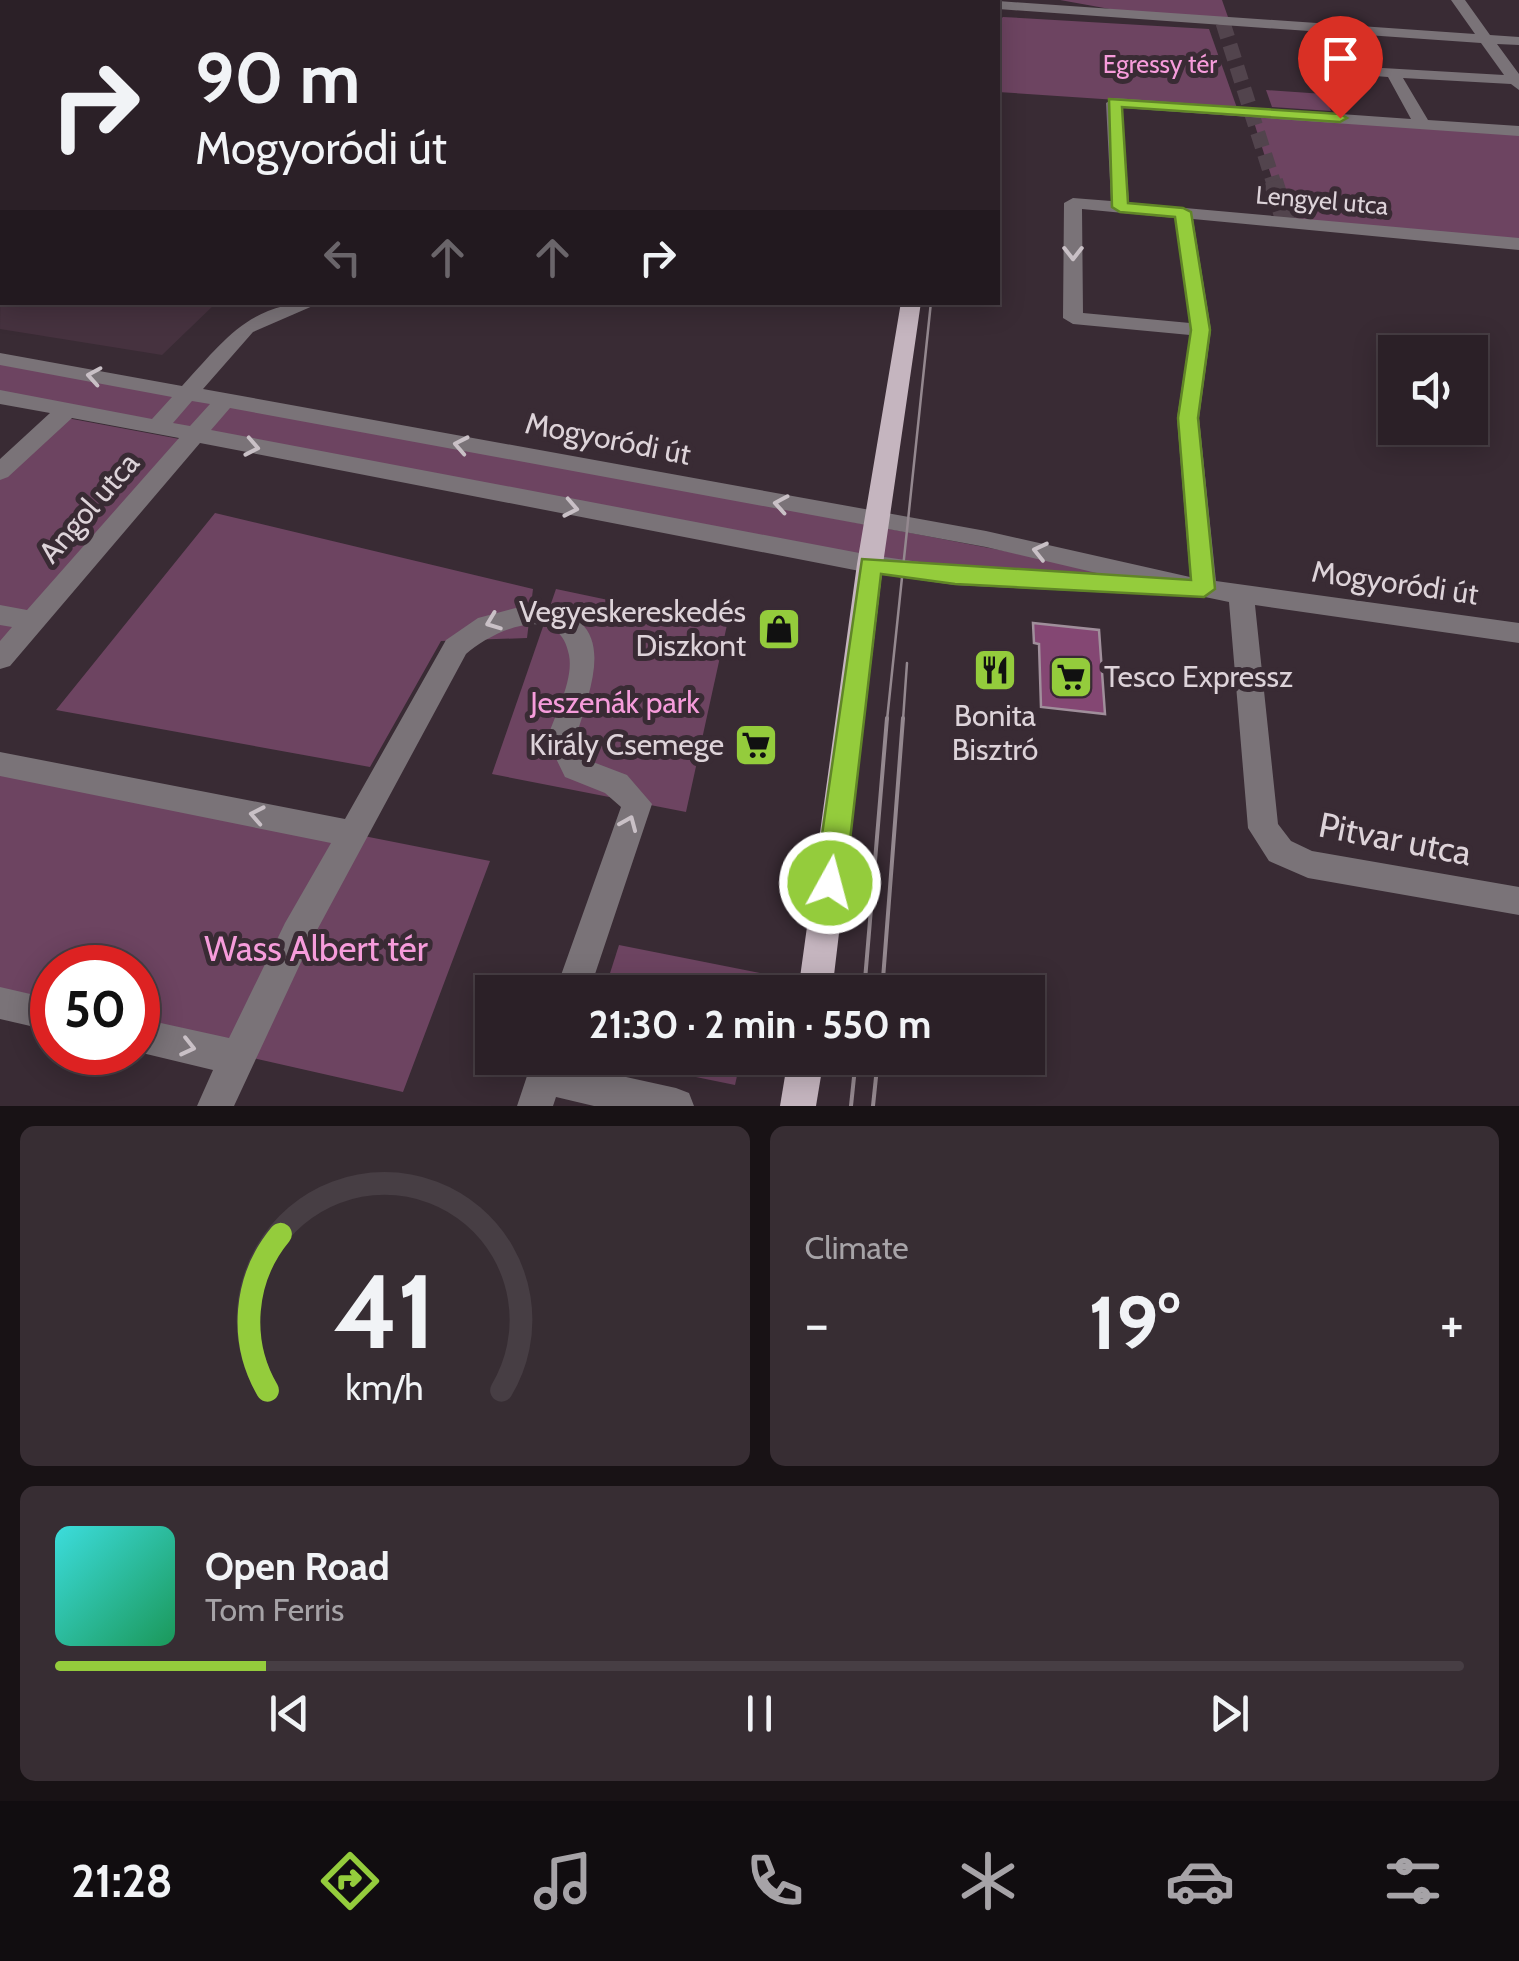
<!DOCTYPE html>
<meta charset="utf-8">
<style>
:root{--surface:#2b2027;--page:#372d33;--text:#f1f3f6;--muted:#a6a3a7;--line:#473e44;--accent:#94cc3c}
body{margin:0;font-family:Cabin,sans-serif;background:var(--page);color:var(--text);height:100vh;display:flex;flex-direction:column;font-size:38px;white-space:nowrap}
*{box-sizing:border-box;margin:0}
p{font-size:32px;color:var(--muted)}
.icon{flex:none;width:55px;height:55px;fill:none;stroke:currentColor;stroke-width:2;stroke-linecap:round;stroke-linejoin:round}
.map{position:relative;height:1106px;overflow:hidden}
.side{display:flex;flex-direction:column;gap:20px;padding:20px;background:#181215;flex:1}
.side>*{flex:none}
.guide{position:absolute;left:0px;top:0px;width:1000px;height:305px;box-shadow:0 5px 25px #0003,0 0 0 2px var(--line);background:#2b2027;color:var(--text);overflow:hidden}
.buttons{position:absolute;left:1378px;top:335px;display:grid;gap:20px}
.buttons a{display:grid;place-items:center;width:110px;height:110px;border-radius:0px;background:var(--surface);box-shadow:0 5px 25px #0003,0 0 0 2px var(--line);font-size:50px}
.speed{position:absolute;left:30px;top:945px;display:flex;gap:20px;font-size:50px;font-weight:700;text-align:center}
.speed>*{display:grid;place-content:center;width:130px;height:130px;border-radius:50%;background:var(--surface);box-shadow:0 5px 25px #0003,0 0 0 2px var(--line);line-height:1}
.speed .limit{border:15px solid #d22;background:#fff;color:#111}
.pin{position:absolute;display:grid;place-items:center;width:85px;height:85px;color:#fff;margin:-102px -42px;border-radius:50% 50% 50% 0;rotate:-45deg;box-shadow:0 0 10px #0007}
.pin .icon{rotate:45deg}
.me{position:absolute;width:110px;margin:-55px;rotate:7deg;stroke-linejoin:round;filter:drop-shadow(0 0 8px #0008)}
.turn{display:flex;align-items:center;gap:35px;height:210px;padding:0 30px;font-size:45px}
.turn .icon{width:130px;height:130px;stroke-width:2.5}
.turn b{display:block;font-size:70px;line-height:85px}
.lanes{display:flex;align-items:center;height:95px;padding:0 30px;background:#0003;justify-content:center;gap:50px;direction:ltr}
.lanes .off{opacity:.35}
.big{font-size:75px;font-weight:700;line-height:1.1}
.side .card{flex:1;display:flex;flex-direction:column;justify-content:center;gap:15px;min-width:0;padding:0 35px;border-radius:15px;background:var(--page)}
.side .dial{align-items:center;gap:0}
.dial svg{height:260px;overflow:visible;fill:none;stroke:var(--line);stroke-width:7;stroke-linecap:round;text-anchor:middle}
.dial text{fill:var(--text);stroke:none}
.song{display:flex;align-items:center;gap:30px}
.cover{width:120px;height:120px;border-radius:15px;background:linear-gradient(135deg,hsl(180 70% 55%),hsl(150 70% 35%))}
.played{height:10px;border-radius:5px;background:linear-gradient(90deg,var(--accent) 15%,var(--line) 15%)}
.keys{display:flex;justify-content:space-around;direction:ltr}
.heat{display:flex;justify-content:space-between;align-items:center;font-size:55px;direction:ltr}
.side .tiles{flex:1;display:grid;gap:20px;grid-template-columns:1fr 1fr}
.card:last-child{grid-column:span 2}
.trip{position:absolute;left:475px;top:975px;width:570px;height:100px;border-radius:0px;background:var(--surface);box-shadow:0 5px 25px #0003,0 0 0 2px var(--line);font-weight:700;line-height:100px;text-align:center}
.dock{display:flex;height:160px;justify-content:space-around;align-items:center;background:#110d10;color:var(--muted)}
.dock .icon{width:70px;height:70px}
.dock .selected{color:var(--accent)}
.dock b{font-size:45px;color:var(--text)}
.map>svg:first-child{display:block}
</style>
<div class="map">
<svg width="1519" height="1106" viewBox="0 0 1519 1106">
<rect width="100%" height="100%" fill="#392b34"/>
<polygon fill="#46323f" points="2,148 2,302 216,303 162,355 0,329"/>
<g fill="#6d4461">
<polygon points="1060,0 1222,0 1229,20 1132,13"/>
<polygon points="1003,17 1209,29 1237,108 998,92 998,21"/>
<polygon points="1266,90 1324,94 1331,111 1272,107"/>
<polygon points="1251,113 1519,131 1519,244 1286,222"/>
<polygon points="0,359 1204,589 955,576 0,397"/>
<polygon points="67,418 185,440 0,650 0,479"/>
<polygon points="215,513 533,589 527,638 441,641 370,767 56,710"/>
<polygon points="556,589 727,625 686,812 492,774"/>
<polygon points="0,764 490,861 403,1092 138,1032 138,968 52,968 52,1012 0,1000"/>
<polygon points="619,945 760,973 755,992 604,992"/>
<polygon points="603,1058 741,1058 735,1085"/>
</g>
<polygon fill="#844773" stroke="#a08f9b" stroke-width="2.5" points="1033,623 1099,630 1105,714 1041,707 1039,644 1034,643"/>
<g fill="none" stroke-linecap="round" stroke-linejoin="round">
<polyline stroke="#52444d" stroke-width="15" stroke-dasharray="15 8" stroke-linecap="butt" points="1223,23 1274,184"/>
<polyline stroke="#52444d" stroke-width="20" stroke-dasharray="20 10" stroke-linecap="butt" points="1273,181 1286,222"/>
<g fill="#7a7378" fill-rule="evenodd">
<path d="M1451,0H1465L1490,35L1519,37V45L1497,44L1519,74V90L1511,84L1403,78L1428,120L1519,126V136L1122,108L1129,203L1519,238V250L1193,219L1211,330L1199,418L1216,581L1519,623V643L1255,605L1278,824L1291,841L1312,851L1519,887V915L1308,878L1269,861L1248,828L1229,602L1147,585L1143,591L1134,594L955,585L870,573L200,443L10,666L0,669V641L12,627L0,625V605L27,610L179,438L72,418L8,477L0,480V459L50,413L0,404V390L152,419L172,397L0,365V353L182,386C227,337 250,302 322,302L253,332L203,389L986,531L1190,577L1177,418L1190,335L1073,324L1063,318L1064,203L1073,198L1111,201L1106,103L1114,98L1411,119L1388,77L1362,75L1340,66L1323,32L998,9V2H993L998,1L1475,34ZM1338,33L1481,43L1504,75L1365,67L1351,60ZM1082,209L1175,218L1190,323L1083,313ZM192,401L210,404L190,426L173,423ZM230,408L986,547L1101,574L955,567L870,555L211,430Z"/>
<rect x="0" y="61" width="2" height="8"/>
<polygon points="2,130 2,141 0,142 0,131"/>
<path d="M527,605C623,612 594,677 575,740L585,759L627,775L652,804L589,992H555L621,807L605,793L565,777L547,740C554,716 574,681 569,655C559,600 492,631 466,654L309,945L234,1106H197L213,1070L138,1052V1018L229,1038L285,923L331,843L0,776V752L345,819L446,640L478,618Z"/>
<polygon points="0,987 52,999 52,1031 0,1019"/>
<polygon points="533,1058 569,1058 567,1064 676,1088 689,1093 694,1106 594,1106 556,1097 553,1106 517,1106"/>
</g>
<g fill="#c5b5bf" fill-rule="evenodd">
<polygon points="941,0 955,0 956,2 943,2"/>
<polygon points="901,302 921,302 883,564 832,992 798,992 857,564"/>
<polygon points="788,1058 824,1058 816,1106 780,1106"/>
</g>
<g stroke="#94888f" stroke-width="2.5">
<polyline points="887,720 931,302"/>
<polyline points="903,720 907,663"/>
</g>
<g stroke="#94888f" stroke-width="4">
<polyline points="864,992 887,718"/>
<polyline points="882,992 903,718"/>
<polyline points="851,1106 856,1058"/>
<polyline points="873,1106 878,1058"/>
</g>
</g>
<defs><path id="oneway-chevron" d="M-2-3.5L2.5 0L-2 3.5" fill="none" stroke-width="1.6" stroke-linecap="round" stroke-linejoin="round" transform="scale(2.5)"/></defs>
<g stroke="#c9c0c6">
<use href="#oneway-chevron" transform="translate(1073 253) rotate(90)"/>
<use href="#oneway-chevron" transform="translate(94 376) rotate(-170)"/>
<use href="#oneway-chevron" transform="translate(461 445) rotate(-169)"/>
<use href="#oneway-chevron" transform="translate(252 447) rotate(11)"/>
<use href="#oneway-chevron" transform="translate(781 504) rotate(-170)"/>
<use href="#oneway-chevron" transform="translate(571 508) rotate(11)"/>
<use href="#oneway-chevron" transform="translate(1040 551) rotate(-167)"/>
<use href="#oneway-chevron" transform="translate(493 622) rotate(159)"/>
<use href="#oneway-chevron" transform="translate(257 815) rotate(-169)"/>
<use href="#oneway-chevron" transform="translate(629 823) rotate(-67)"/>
<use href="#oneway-chevron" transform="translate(188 1047) rotate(13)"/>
</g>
<polygon fill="#94cc3c" stroke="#608527" stroke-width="2.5" points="1109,99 1340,114 1347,118 1340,122 1122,107 1128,203 1183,208 1191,212 1210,330 1198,418 1215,589 1204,597 955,584 881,574 845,883 840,892 830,896 820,892 815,883 862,559 1191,580 1178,418 1191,330 1175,217 1120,212 1112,207"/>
<defs>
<g id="shop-square" transform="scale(2.25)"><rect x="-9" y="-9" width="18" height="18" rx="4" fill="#94cc3c" stroke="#392b34"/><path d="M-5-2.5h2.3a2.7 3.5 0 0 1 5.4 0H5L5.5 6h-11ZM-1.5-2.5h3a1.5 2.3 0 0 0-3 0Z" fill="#111"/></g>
<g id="restaurant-square" transform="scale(2.25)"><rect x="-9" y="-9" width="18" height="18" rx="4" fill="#94cc3c" stroke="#392b34"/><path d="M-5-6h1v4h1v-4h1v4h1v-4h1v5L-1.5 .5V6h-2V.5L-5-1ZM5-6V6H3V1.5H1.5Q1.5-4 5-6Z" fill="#111"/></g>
<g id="supermarket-square" transform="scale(2.25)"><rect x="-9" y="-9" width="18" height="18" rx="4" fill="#94cc3c" stroke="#392b34"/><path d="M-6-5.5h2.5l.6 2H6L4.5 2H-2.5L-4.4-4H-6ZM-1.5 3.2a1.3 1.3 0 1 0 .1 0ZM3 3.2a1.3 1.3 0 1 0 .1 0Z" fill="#111"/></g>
</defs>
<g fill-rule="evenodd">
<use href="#shop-square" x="779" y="629"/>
<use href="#restaurant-square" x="995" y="670"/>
<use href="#supermarket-square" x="1071" y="677"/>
<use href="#supermarket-square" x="756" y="745"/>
</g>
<g text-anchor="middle" stroke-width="10" stroke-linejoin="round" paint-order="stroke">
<g font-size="25" fill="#f69cdb" stroke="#392b34">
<text x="1160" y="73">Egressy tér</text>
</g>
<g font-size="25" fill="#ddd3d9" stroke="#392b34">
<text transform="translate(1322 200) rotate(5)" y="9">Lengyel utca</text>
</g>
<g font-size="30" fill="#ddd3d9" stroke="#392b34">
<text transform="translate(608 439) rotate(11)" y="10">Mogyoródi út</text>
<text transform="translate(89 508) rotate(-49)" y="10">Angol utca</text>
<text transform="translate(1395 583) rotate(8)" y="10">Mogyoródi út</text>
</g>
<g font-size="30" fill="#ddd3d9" stroke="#392b34" text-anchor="end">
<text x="746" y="622">Vegyeskereskedés<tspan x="746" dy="34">Diszkont</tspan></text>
<text x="1104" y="687" text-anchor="start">Tesco Expressz</text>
<text x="995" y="726" text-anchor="middle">Bonita<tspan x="995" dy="34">Bisztró</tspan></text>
<text x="724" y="755">Király Csemege</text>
</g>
<g font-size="30" fill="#f69cdb" stroke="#392b34">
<text x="615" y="713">Jeszenák park</text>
</g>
<g font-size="35" fill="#ddd3d9" stroke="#392b34">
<text transform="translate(1395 839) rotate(11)" y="12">Pitvar utca</text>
</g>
<g font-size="35" fill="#f69cdb" stroke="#392b34">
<text x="316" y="961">Wass Albert tér</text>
</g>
</g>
</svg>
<div class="buttons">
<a><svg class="icon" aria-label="sound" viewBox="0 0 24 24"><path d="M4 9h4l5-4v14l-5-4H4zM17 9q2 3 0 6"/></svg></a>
</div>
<div class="speed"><div class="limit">50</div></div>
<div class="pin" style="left:1340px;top:118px;background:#d93025"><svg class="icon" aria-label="arrive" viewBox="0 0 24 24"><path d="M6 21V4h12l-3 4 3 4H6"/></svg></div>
<svg class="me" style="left:830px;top:883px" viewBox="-20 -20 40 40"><circle r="17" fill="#94cc3c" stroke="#fff" stroke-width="3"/><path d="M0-11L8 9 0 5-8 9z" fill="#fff"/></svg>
<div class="trip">21:30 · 2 min · 550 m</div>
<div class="guide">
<div class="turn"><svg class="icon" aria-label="right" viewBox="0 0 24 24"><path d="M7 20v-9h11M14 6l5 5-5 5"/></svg><div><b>90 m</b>Mogyoródi út</div></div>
<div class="lanes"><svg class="icon off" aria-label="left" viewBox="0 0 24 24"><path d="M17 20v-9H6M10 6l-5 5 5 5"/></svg><svg class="icon off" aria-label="ahead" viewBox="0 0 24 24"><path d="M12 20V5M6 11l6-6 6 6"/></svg><svg class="icon off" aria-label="ahead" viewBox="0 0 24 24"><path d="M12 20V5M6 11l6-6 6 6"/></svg><svg class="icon" aria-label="right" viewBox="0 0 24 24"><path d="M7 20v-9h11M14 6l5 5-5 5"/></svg></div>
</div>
</div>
<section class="side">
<div class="tiles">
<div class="card dial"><svg viewBox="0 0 100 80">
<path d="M14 69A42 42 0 1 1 86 69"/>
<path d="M14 69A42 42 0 0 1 18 21" stroke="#94cc3c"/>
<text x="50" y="56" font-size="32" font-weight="700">41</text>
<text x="50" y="72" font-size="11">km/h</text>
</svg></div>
<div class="card"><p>Climate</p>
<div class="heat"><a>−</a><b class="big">19°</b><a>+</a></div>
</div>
<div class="card">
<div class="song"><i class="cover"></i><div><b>Open Road</b><p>Tom Ferris</p></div></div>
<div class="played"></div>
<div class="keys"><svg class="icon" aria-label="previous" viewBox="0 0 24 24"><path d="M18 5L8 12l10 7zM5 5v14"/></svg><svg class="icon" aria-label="pause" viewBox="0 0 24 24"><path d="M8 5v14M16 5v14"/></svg><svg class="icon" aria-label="next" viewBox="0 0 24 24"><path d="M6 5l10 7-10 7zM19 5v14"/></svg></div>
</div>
</div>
</section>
<nav class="dock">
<b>21:28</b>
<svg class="icon selected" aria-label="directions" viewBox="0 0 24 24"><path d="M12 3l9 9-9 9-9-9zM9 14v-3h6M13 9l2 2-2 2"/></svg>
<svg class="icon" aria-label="music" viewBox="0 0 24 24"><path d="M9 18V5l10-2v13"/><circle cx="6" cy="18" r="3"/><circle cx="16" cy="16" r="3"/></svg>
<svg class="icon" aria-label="phone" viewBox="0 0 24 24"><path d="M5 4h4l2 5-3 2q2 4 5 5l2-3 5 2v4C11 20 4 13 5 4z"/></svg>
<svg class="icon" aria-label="climate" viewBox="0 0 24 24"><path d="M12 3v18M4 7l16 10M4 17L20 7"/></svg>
<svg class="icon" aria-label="car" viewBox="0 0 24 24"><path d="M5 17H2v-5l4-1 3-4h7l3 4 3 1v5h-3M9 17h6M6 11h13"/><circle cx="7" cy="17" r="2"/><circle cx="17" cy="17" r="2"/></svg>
<svg class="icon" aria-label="filters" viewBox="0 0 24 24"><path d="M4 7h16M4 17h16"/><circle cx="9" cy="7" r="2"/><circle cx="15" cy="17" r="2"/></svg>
</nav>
